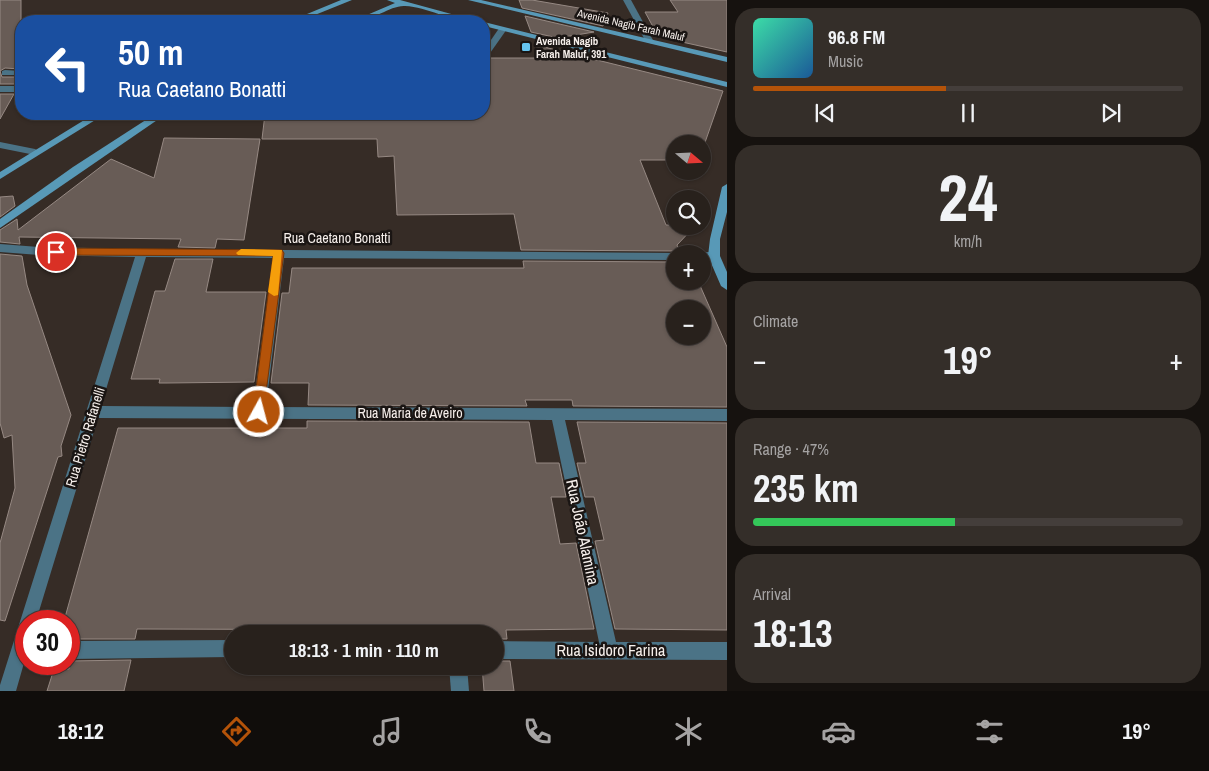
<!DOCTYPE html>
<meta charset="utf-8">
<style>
:root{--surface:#28211c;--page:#342e29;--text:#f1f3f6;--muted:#a5a3a3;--line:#443e3b;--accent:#b45309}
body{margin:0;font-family:"Archivo Narrow",sans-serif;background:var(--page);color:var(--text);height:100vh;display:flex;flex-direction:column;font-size:19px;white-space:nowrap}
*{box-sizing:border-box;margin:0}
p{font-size:16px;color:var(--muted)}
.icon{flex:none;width:28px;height:28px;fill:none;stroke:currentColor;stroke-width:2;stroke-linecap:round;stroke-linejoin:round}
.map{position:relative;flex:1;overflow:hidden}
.panel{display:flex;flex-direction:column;gap:8px;padding:8px;background:#16120f;width:482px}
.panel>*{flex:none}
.guide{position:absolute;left:15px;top:15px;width:475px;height:105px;border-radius:20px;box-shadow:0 1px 4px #0004,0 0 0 1px var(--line);background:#1a4fa0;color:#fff;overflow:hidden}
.needle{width:32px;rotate:109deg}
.fabs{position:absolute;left:666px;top:135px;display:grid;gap:10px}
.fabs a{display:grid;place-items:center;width:45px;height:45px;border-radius:50%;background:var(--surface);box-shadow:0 1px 4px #0004,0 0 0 1px var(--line);font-size:25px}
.speed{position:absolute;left:15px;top:610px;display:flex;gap:10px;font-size:25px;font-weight:700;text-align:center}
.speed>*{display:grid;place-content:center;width:65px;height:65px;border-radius:50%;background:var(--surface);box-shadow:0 1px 4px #0004,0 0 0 1px var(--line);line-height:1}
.speed .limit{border:8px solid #d22;background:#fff;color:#111}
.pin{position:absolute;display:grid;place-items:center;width:42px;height:42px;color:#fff;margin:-21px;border:2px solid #fff;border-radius:50%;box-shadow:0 1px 5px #0007}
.me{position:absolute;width:55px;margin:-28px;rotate:7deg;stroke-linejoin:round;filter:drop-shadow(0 0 4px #0008)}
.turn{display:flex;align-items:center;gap:18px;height:105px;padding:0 20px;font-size:22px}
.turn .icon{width:65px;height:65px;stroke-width:2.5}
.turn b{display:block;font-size:35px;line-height:42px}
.big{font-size:38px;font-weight:700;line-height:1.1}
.panel .widget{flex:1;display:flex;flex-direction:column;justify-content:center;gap:8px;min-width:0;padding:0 18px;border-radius:20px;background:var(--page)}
.panel .dial{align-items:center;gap:0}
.dial b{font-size:65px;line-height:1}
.song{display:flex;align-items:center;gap:15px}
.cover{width:60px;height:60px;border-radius:8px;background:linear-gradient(135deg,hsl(160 70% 55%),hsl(210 70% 35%))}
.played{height:5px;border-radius:2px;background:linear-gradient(90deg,var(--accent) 45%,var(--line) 45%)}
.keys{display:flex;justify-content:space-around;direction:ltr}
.heat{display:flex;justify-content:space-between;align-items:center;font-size:28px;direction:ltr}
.charge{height:8px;border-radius:4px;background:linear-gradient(90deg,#34c759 47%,var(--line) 0)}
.trip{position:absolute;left:224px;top:625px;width:280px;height:50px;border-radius:25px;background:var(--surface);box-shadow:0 1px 4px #0004,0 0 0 1px var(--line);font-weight:700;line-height:50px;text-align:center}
.tab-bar{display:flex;height:80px;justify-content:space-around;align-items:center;background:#100d0b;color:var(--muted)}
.tab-bar .icon{width:35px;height:35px}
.tab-bar .on{color:var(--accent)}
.tab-bar b{font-size:22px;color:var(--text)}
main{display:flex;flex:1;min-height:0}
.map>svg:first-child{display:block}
</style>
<main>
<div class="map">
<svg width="727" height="691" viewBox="0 0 727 691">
<rect width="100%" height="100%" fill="#362c26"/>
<g fill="#685c56" stroke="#968983" fill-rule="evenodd">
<polygon points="0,0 21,0 21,69 5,68 0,71 2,77 21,77 20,84 0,84"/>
<polygon points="519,0 532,0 608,13 603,26 522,8"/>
<polygon points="670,0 727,0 727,52 664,38 657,34 645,12 678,12"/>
<polygon points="525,16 594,32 558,38 531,32"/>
<polygon points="536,45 723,91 702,151 702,144 675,144 675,160 640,160 666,225 695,226 677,245 679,251 521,250 514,214 397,215 394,156 378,157 377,139 262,139 265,114 484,114 484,58 541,58"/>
<polygon points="0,94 14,94 0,119"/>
<polygon points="164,138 260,139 244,240 217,239 215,248 178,247 181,239 19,237 20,244 0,242 0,230 17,219 18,230 111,159 154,178"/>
<polygon points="13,196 15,206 0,217 0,197"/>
<polygon points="0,254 22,256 27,285 71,415 61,446 62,456 58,457 5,621 0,620 0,543 15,488 12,435 4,438 0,423"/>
<polygon points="175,259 213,259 206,292 266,292 254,382 167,383 159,383 160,379 131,379 155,291 165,291"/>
<path d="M523,261L675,262V281H698L727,347V407L573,406L572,400H525L527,406L308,405L309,383H271L282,293H289L292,268H524ZM675,309H702V336H675Z"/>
<polygon points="307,421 529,422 536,463 559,463 566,497 551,497 560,544 576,543 594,629 506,630 507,639 495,639 495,634 479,634 478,630 471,630 137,629 135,639 69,639 69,621 64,621 118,428 307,428"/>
<polygon points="577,422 727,423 727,630 615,629 595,541 604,540 594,497 585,497 577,463 586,463"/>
<polygon points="131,660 124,691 47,691 54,669 69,669 69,661"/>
<polygon points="495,661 510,661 514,691 484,691 482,666 495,666"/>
</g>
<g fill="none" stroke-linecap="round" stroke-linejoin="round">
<g fill="#4b7386" fill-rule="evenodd">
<polygon points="250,15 294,19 298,21 121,20 117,18 121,16"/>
<polygon points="500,27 507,29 488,56 484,56 484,50"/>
<polygon points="5,70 21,71 21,75 2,75 2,71"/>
<polygon points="0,142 35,149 40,152 35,155 0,148"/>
</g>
<g fill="#4b7386" fill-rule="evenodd">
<polygon points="623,0 631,0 654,42 653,44 646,42"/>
<rect x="0" y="86" width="21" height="6"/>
<path d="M0,244L39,247L142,249L679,253L675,254V260L284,258L266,407L727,409V421L565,420L616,642H727V660L495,659V641L599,642L552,420L98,418L36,621H26V656L16,691H0V685L135,257L39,255L0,252ZM146,257L273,258L253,407L101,406Z"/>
<polygon points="702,252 714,252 720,256 714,260 702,260 702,254 698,254"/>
<polygon points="69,641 232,640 232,657 69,659"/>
<polygon points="449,666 467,666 469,691 451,691"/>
</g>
<g fill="#5899b7" fill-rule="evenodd">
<polygon points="341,0 352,0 300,21 290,21"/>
<path d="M387,0H400L477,21C452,23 429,7 405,6C390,5 372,22 353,21L395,3Z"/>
<polygon points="468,0 481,0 727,57 727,62"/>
<polygon points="484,22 727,82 727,87 484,26"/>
<polygon points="94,114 105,114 0,179 0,172"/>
<polygon points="155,114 166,114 0,228 0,219 73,167"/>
<polygon points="727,184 727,212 720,239 720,256 727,272 727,290 721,286 708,256 710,239 722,187"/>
</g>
</g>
<polygon fill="#b45309" stroke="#753606" points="56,248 282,250 284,253 263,416 259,418 253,412 273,256 56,255 51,252"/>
<polygon fill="#f59e0b" points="241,249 282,250 278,295 274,296 268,292 273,256 238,255 236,253"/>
<rect fill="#66c4ef" stroke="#1a1513" stroke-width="2" x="521" y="42" width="10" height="10" rx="2.5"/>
<g text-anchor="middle" stroke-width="5" stroke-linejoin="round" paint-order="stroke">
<g font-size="11" fill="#f7f0ec" stroke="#1a1513">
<text transform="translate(631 25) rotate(13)" y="4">Avenida Nagib Farah Maluf</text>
</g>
<g font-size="11" font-weight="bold" fill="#f7f0ec" stroke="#1a1513" text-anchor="start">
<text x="536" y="45">Avenida Nagib<tspan x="536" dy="13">Farah Maluf, 391</tspan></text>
</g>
<g font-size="14" fill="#f7f0ec" stroke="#1a1513">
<text x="337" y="243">Rua Caetano Bonatti</text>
<text x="410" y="418">Rua Maria de Aveiro</text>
<text transform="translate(85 437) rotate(-73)" y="5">Rua Pietro Rafanelli</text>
</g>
<g font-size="16" fill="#f7f0ec" stroke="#1a1513">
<text transform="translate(583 532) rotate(78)" y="6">Rua João Alamina</text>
<text x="611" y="656">Rua Isidoro Farina</text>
</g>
</g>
</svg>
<div class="fabs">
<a><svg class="needle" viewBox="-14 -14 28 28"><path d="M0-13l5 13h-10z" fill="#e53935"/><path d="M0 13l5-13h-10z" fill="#a5a3a3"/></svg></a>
<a><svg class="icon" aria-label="search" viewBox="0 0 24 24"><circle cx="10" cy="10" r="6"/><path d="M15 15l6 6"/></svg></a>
<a>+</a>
<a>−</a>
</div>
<div class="speed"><div class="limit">30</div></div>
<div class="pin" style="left:56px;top:252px;background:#d93025"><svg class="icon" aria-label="arrive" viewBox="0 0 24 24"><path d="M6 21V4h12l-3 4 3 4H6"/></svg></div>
<svg class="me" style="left:259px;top:412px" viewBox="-20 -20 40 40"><circle r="17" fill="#b45309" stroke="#fff" stroke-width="3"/><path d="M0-11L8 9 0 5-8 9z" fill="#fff"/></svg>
<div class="trip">18:13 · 1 min · 110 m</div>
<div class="guide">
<div class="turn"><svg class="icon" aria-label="left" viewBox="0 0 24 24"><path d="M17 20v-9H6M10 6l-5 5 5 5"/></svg><div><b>50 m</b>Rua Caetano Bonatti</div></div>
</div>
</div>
<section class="panel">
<div class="widget">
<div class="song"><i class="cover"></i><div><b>96.8 FM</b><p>Music</p></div></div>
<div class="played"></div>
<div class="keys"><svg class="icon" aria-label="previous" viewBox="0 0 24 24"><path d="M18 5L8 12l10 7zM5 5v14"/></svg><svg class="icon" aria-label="pause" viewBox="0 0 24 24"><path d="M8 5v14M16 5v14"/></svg><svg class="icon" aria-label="next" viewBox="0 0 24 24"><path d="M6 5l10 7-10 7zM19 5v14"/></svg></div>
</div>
<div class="widget dial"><b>24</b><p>km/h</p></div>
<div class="widget"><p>Climate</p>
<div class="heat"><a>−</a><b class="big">19°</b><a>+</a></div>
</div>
<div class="widget"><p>Range · 47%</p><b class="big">235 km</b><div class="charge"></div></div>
<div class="widget"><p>Arrival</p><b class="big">18:13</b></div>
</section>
</main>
<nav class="tab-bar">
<b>18:12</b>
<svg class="icon on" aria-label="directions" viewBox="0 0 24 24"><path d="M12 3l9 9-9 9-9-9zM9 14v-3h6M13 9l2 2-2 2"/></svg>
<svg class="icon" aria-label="music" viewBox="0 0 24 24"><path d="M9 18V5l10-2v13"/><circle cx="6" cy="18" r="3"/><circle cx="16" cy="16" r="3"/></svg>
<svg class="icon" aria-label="phone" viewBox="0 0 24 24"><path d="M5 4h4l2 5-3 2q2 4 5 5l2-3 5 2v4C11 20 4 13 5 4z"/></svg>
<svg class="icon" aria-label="climate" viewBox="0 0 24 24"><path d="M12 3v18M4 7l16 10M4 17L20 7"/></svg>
<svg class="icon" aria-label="car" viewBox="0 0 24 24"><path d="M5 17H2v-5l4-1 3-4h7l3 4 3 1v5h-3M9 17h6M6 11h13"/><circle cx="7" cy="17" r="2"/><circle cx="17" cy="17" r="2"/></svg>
<svg class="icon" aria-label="filters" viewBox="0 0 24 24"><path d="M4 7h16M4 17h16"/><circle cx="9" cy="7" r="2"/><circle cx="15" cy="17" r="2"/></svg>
<b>19°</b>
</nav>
